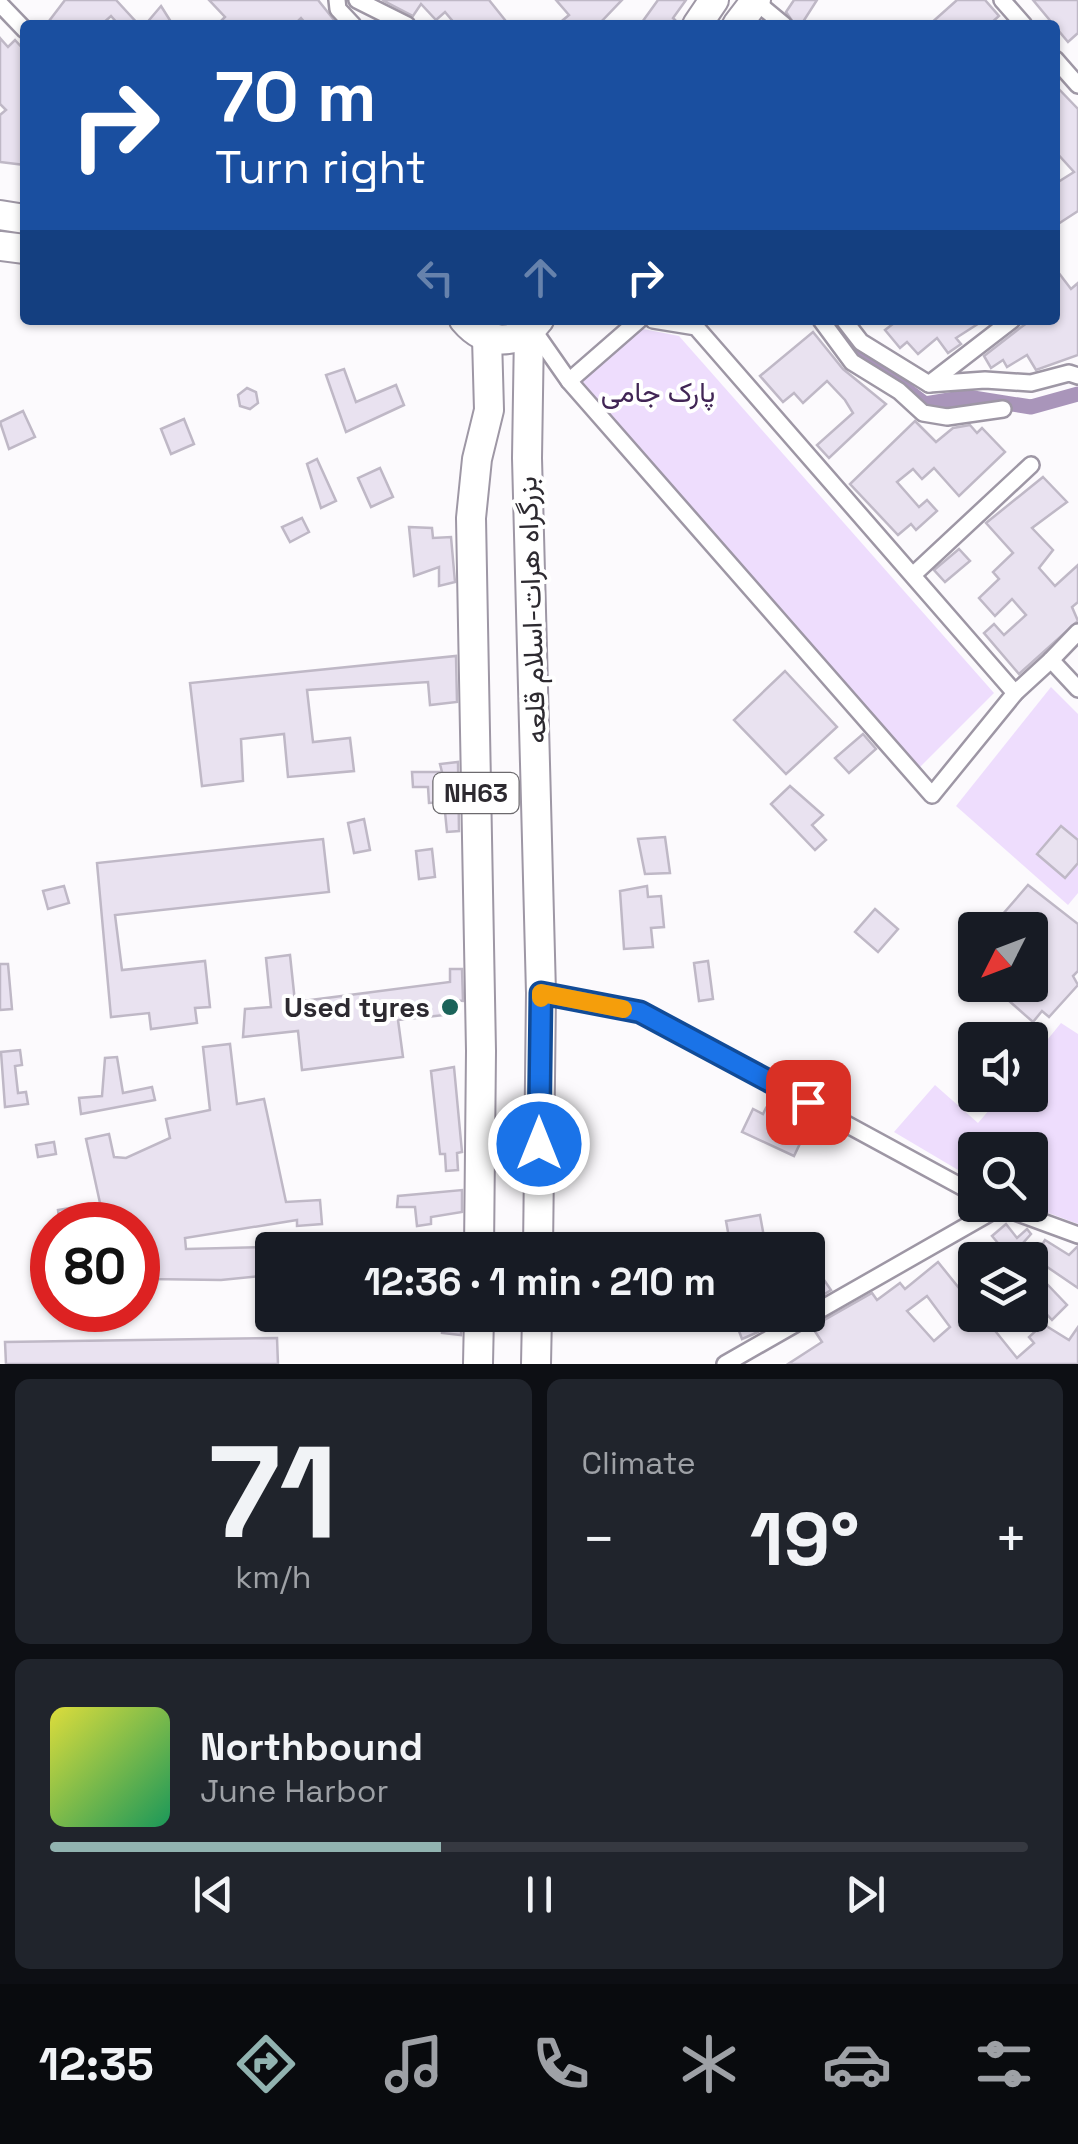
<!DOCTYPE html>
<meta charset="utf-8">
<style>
:root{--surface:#171b24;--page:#20242c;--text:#f1f3f6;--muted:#9ea1a6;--line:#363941;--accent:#91b3b0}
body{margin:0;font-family:"Space Grotesk",Vazirmatn,sans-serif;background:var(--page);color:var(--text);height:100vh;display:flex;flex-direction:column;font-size:38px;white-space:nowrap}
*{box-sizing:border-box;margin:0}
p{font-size:32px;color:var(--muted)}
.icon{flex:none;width:55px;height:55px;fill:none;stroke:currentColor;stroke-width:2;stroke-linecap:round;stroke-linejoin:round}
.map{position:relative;height:1364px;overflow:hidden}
.details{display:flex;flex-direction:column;gap:15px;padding:15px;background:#0d0f14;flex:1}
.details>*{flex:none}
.top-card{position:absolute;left:20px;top:20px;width:1040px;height:305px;border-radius:10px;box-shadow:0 2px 8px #0004;background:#1a4fa0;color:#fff;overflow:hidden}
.needle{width:65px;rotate:228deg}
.buttons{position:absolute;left:958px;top:912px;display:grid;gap:20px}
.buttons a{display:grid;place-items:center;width:90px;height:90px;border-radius:10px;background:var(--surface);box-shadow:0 2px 8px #0004;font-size:50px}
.speed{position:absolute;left:30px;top:1202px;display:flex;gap:20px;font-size:50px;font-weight:700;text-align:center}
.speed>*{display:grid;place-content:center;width:130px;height:130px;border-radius:50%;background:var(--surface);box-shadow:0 2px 8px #0004;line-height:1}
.speed .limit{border:15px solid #d22;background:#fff;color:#111}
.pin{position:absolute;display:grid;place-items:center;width:85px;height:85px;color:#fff;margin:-42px;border-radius:20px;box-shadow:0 5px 15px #0006}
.me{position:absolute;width:110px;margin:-55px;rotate:0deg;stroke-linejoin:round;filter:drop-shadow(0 0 8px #0008)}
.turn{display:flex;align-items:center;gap:35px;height:210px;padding:0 30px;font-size:45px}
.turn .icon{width:130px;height:130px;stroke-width:2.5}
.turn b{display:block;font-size:70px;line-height:85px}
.lanes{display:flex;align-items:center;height:95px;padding:0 30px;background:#0003;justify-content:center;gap:50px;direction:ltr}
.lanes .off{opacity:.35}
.big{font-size:75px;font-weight:800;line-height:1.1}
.details .tile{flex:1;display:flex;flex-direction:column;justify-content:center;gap:15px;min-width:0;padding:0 35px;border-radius:15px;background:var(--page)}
.details .dial{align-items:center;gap:0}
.dial b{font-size:130px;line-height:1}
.song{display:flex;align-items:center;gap:30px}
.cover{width:120px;height:120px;border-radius:15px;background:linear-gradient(135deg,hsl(60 70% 55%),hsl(150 70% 35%))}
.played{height:10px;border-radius:5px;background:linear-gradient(90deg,var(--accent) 40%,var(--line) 40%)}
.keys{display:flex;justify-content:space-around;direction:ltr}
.heat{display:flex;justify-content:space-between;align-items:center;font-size:55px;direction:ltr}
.details .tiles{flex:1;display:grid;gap:15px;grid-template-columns:1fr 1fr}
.tile:last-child{grid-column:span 2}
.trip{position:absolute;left:255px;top:1232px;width:570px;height:100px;border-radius:10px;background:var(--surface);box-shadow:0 2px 8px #0004;font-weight:800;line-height:100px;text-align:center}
.menu{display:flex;height:160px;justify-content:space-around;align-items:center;background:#090b0e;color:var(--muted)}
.menu .icon{width:70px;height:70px}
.menu .current{color:var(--accent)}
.menu b{font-size:45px;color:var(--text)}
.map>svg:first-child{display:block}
</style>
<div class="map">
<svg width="1078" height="1364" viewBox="0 0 1078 1364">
<rect width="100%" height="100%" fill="#fcfafd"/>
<g fill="#eeddfd">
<polygon points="638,328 679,336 994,693 920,767 578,381"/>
<polygon points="1051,687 1078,714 1078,893 1068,905 956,806"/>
<polygon points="1061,1023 1078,1034 1078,1224 1027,1205 1030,1150 975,1150 975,1180 894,1132 935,1085 978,1123 1002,1095 1030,1095 1030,1061"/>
</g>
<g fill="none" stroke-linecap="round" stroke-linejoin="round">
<polyline stroke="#a995ba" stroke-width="15" points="834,320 854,350 925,404 967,397 1031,407 1078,394"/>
</g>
<g fill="#e9e2f0" stroke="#bfb8c6" stroke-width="2.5" fill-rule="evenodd">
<polygon points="65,0 116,0 139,25 119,25 111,16 101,25 46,25"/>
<polygon points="209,0 318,0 338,25 307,25 301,18 294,25 217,25 225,17"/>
<polygon points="382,0 489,0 505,20 498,25 456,25 445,12 436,20 421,4 413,16"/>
<polygon points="556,0 622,0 598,25 557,25 569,15"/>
<polygon points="658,0 686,0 673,18 680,25 640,25"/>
<polygon points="794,0 817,0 801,25 795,25 786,12"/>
<polygon points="957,0 985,0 999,16 989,25 929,25"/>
<polygon points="1033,0 1078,0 1078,33 1068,42"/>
<polygon points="161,6 173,25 145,25"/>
<polygon points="0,38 8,47 15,40 25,51 25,165 0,162 0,115 6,110 0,104"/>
<polygon points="1055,85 1078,109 1078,211 1055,226 1055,184 1074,172 1055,151"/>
<polygon points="1055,268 1071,289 1078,283 1078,355 1036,370 1027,355 1007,367 1003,360 991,368 984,356 1020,328 1031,320 1055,320"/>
<polygon points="898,320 984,320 956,338 961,344 948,353 937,338 918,354 907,342 900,348 885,330"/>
<polygon points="813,332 843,369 886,404 829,458 817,445 853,413 845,400 827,381 803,403 794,393 783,402 760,376"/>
<polygon points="344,369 356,402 396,385 404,405 346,432 326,375"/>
<polygon points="247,388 256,392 258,403 250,409 240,406 238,395"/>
<polygon points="23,411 35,437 9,449 0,422"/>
<polygon points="184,419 194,444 171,454 161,429"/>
<polygon points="915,421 936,442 953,428 970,425 977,433 982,428 1005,452 959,496 934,468 922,479 913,469 897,482 919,507 927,500 937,511 916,530 911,524 898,535 850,484"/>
<polygon points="317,459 336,501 321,508 307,464"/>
<polygon points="380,468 393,497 371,507 358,478"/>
<polygon points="1043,477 1067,502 1032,528 1053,550 1039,568 1055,586 1078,565 1078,602 1072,607 1078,621 1019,674 984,633 994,624 1004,635 1026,615 1012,599 995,616 979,598 999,579 993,572 1013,553 986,523"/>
<polygon points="302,518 309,532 290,542 282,527"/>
<polygon points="409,527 432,528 433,538 451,537 455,582 439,586 439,567 414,576"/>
<polygon points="959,549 970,561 945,582 934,570"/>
<polygon points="456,656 457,702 430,705 428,682 307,690 313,742 350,738 354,771 288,777 284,734 241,739 243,781 202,786 190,683"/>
<polygon points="785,671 837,727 786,774 734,720"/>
<polygon points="863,734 876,749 849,773 835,758"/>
<polygon points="458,762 459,831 447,832 444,802 429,803 428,787 413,787 412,772 442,772 440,764"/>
<polygon points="790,786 823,815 812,825 826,840 815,850 771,804"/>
<polygon points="364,819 370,850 354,853 348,823"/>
<polygon points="1061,826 1078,840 1078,863 1065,878 1037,854"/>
<polygon points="665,837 670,873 645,874 638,839"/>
<polygon points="323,839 329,892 115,915 122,970 205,961 210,1007 195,1008 197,1023 151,1029 149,1013 111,1017 97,863"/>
<polygon points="432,849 435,877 419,879 416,851"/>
<polygon points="1028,885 1078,924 1078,971 1073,976 1078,985 1049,1017 1042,1011 1033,1022 991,985 1030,985 1030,930 989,930"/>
<polygon points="64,886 69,903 48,909 43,891"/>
<polygon points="647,886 648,897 661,896 664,927 651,928 653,947 624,949 620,891"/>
<polygon points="875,909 898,929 878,952 855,932"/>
<polygon points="975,946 975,975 961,963"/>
<polygon points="290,955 295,1002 450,982 450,969 462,969 463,1001 452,1000 454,1014 398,1020 403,1057 302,1070 298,1031 243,1037 245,1009 271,1007 266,958"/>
<polygon points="708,961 713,999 699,1001 694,963"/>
<polygon points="0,964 8,964 12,1009 0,1010"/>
<polygon points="230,1044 237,1104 264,1099 286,1202 320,1200 322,1224 297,1226 297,1220 185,1238 186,1249 263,1247 263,1253 272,1252 272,1275 221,1280 150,1279 143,1240 138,1241 138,1225 60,1225 58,1210 100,1203 86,1139 109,1134 114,1157 126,1158 170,1138 166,1119 210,1110 203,1047"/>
<polygon points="20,1050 22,1065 15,1066 18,1093 26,1092 28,1104 5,1107 1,1052"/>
<polygon points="117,1057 123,1093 152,1087 155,1100 81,1114 79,1098 102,1096 105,1058"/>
<polygon points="454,1067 462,1152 457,1153 458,1170 446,1171 445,1154 440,1154 431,1071"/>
<polygon points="766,1108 783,1116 780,1121 805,1133 794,1156 742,1132 753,1109 763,1114"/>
<polygon points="54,1142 56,1154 38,1157 36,1145"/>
<polygon points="462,1190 462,1212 431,1217 431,1224 417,1226 415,1207 397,1207 398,1196"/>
<polygon points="760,1215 764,1237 730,1243 726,1221"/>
<polygon points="1006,1224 1017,1238 1027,1229 1031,1234 1016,1251 1024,1260 990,1260 1003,1249 992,1236"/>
<polygon points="1045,1240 1069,1255 1078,1246 1078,1288 1034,1258"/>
<path d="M938,1262L975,1308V1315H1006L992,1327L1017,1358L1034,1343L1029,1337L1043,1324L1069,1340L1078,1327V1364H788L822,1342L812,1327L872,1293L877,1300L900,1283L905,1289ZM927,1296L950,1327L934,1341L907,1311Z"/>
<polygon points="822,1277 831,1290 808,1304 808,1286"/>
<polygon points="1047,1284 1067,1305 1052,1320 1032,1298"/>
<polygon points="443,1315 462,1315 461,1335 442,1333"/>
<polygon points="733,1315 751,1315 758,1332 742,1339"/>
<polygon points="277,1338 278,1364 6,1364 5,1342"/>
</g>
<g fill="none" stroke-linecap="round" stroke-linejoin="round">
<g stroke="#9e97a5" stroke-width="20">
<g id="street">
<polyline points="337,0 338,9 353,25"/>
<polyline points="357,0 407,25"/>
<polyline points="1002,0 1024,25"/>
<polyline points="755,1 784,25"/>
<polyline points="0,4 25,30"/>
<polyline points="1055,59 1078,85"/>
<polyline points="653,320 696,327 1015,693"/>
<polyline points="821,320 852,362 899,391 923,413 947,417 1003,409"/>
<polyline points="844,320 861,342 929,384 985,380 1031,383 1069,373 1078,376"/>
<polyline points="532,328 569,381 932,795 1015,693 1051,660 1078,689"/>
<polyline points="569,381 639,320"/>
<polyline points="929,384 1012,320"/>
<polyline points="914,574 1031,465"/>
<polyline points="1051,660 1078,632"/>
<polyline points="541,993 640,1012 975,1194"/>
<polyline points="996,1205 1078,1235"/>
<polyline points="725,1364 1000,1207"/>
</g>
</g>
<g stroke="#9e97a5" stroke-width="32">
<g id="highway">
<polyline points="697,25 714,0"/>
<polyline points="737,25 756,0"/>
<polyline points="0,215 25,219"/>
<polyline points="0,246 25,249"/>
<path d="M464,320C485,345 518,347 539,320"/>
<polyline points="529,331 527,458 541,993 538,1250"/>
<polyline points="479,1250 481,1051 471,518 477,459 489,410 487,338"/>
<polyline points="478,1364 479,1315"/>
<polyline points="536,1364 537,1315"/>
</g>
</g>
<use href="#street" stroke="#fff" stroke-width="15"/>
<use href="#highway" stroke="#fff" stroke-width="28"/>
</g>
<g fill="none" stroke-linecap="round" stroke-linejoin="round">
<g stroke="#114b97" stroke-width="25">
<polyline id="route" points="539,1144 541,993 640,1012 808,1102"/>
</g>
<use href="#route" stroke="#1a73e8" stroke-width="18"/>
<polyline stroke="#f59e0b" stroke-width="18" points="541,998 541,993 623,1009"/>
</g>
<circle fill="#1b645a" stroke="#fff" stroke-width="4" cx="450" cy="1007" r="10"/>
<g text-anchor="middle" stroke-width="8" stroke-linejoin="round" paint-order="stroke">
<rect fill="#fff" stroke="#6c6a6e" stroke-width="2.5" x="433.5" y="773" width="85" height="40" rx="8"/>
<g font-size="25" font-weight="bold" fill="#2d2a30">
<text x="476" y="802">NH63</text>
</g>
<g font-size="28" fill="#412555" stroke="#fff">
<text x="658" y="402">پارک جامی</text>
</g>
<g font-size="28" fill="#2d2a30" stroke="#fff">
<text transform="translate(531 610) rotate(-92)" y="10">بزرگراه هرات-اسلام قلعه</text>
</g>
<g font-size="28" font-weight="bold" fill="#2d2a30" stroke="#fff" text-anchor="end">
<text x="430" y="1017">Used tyres</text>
</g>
</g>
</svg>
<div class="buttons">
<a><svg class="needle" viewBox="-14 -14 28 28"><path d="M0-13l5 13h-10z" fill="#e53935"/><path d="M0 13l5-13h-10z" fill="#9ea1a6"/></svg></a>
<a><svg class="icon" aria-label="sound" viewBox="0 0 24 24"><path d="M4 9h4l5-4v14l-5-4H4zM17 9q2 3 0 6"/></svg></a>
<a><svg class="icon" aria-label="search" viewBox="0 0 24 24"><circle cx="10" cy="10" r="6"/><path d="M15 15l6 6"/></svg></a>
<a><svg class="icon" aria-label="layers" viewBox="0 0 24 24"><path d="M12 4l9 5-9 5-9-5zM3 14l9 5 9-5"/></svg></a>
</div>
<div class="speed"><div class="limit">80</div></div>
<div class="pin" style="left:808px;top:1102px;background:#d93025"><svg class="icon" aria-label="arrive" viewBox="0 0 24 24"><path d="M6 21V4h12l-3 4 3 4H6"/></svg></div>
<svg class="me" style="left:539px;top:1144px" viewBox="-20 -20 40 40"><circle r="17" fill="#1a73e8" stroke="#fff" stroke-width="3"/><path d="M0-11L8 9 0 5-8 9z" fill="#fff"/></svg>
<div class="trip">12:36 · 1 min · 210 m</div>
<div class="top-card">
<div class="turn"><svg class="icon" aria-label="right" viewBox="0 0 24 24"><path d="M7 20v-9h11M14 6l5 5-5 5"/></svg><div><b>70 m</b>Turn right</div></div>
<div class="lanes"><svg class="icon off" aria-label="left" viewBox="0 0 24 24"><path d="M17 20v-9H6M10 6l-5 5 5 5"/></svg><svg class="icon off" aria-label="ahead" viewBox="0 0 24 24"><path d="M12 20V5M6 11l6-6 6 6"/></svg><svg class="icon" aria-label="right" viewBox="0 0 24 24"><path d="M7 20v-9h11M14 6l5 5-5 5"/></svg></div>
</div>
</div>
<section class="details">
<div class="tiles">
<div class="tile dial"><b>71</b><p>km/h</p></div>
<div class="tile"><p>Climate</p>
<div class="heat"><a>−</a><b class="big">19°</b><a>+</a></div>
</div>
<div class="tile">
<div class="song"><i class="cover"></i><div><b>Northbound</b><p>June Harbor</p></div></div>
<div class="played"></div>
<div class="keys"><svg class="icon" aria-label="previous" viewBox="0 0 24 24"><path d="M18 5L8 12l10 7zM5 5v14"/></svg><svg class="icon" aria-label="pause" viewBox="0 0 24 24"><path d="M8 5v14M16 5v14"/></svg><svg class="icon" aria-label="next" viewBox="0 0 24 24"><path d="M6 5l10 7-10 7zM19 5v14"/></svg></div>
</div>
</div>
</section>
<nav class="menu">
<b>12:35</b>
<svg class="icon current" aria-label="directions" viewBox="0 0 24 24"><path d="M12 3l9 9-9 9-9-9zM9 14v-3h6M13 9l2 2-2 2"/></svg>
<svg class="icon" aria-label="music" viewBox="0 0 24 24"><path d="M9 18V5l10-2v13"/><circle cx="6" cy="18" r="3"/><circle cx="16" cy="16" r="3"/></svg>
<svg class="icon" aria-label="phone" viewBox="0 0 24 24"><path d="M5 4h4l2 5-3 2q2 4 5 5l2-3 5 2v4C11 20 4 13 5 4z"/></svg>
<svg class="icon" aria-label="climate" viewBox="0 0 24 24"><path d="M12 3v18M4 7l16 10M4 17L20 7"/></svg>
<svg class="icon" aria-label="car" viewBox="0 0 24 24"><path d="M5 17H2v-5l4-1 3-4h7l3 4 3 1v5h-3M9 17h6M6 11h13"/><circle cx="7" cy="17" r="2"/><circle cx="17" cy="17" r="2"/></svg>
<svg class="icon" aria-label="filters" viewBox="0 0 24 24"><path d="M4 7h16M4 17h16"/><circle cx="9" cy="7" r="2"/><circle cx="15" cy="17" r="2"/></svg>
</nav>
